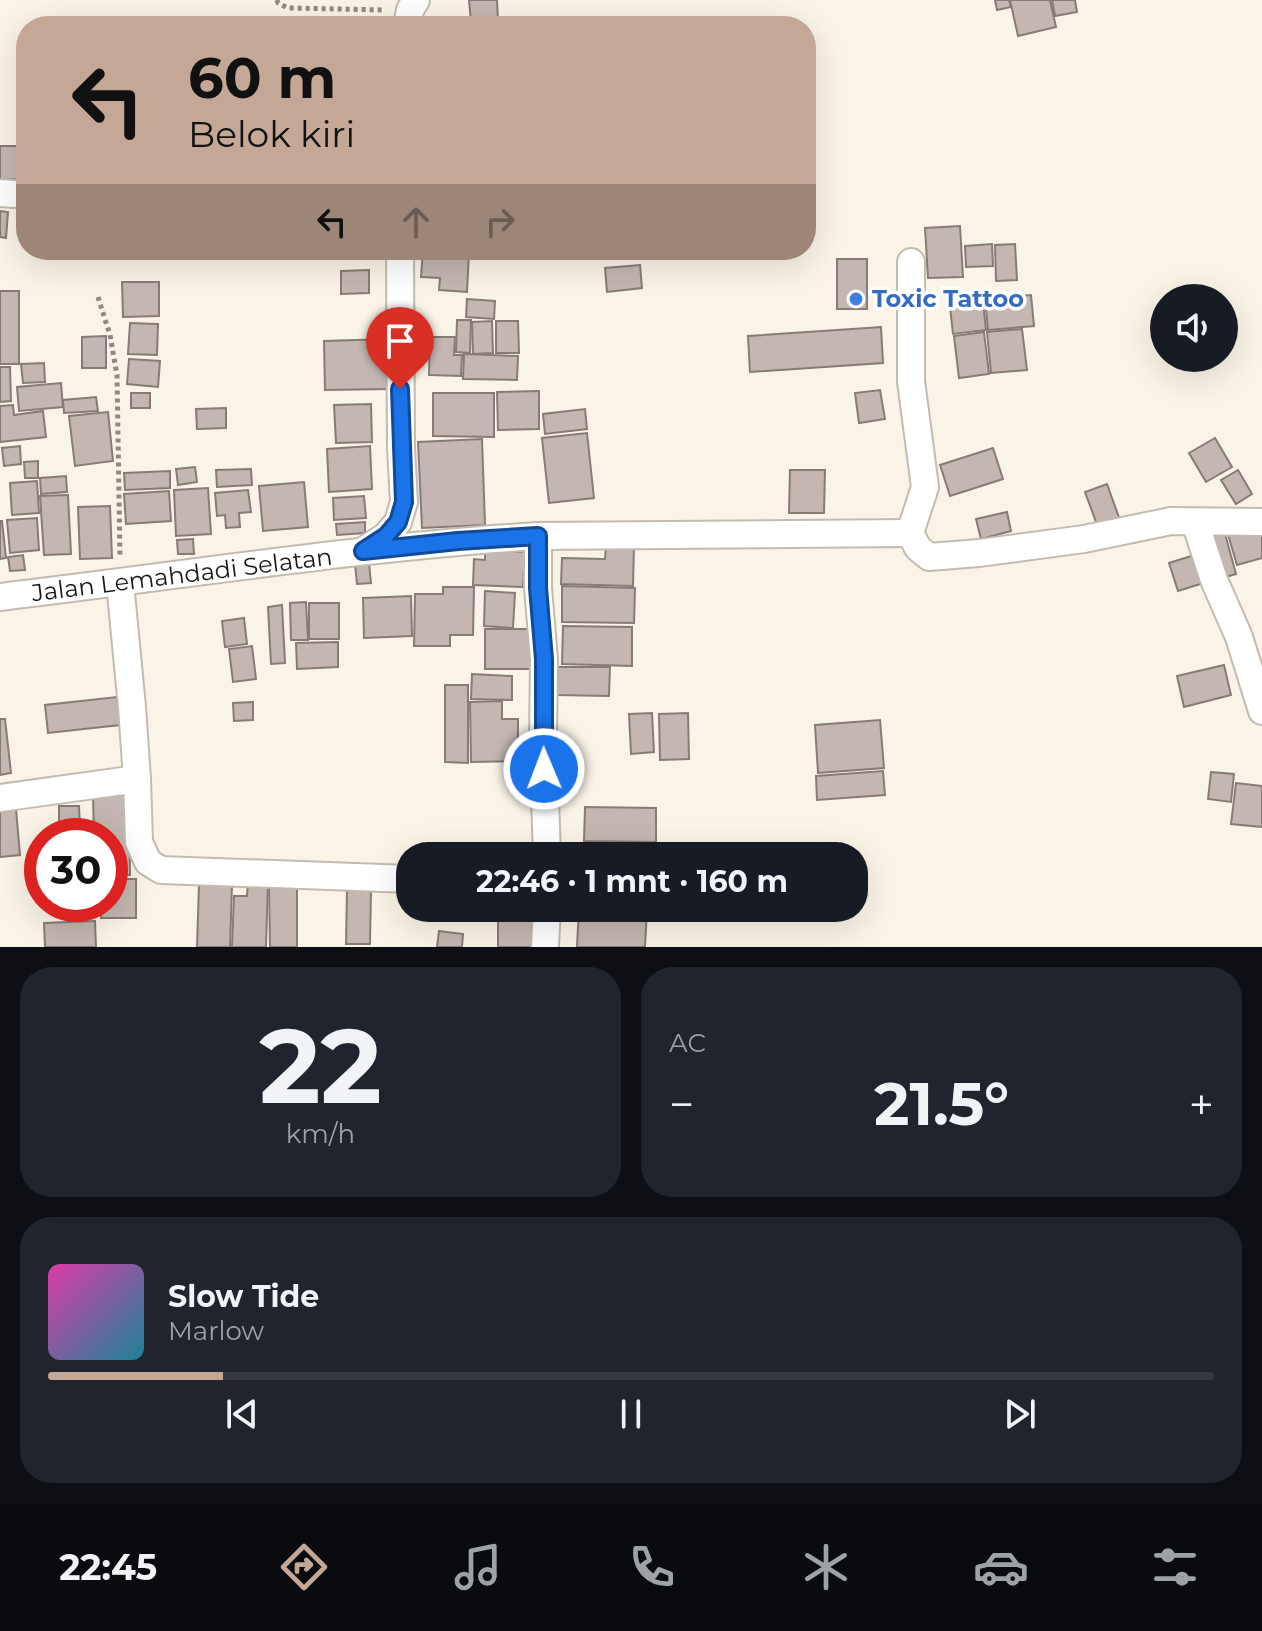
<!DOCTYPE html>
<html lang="id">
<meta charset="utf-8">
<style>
:root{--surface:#171b24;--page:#20242c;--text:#f1f3f6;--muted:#9ea1a6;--line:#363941;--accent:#c5a796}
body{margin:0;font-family:Montserrat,sans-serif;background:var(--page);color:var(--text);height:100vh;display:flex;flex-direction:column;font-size:30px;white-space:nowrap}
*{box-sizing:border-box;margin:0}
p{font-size:26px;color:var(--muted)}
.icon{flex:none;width:44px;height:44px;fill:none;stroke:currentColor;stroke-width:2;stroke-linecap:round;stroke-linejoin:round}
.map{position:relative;height:947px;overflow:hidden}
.drawer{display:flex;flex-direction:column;gap:20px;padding:20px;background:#0d0f14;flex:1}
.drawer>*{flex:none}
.banner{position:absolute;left:16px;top:16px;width:800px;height:244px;border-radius:32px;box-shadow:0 8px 32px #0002;background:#c5a796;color:#111;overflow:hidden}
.tools{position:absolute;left:1150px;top:284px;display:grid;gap:16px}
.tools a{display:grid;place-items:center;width:88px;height:88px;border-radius:50%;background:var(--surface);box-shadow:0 8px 32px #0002;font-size:40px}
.speed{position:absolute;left:24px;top:818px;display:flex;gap:16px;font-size:40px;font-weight:700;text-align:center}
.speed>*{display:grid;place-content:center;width:104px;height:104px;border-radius:50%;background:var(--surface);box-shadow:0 8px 32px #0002;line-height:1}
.speed .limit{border:12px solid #d22;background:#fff;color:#111}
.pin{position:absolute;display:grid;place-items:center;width:68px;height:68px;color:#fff;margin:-82px -34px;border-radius:50% 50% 50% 0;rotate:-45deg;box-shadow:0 0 8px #0007}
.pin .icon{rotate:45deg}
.me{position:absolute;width:88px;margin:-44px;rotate:359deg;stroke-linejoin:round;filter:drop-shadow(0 0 6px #0008)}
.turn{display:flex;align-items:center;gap:28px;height:168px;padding:0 40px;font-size:36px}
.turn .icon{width:104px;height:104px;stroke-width:2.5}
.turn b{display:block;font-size:56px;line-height:68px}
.lanes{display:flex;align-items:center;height:76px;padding:0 40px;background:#0003;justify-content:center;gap:40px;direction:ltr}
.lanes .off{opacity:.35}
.big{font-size:60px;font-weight:700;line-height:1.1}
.drawer .tile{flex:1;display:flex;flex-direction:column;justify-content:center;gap:12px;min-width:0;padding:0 28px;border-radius:32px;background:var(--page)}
.drawer .dial{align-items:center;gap:0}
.dial b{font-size:104px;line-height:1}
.song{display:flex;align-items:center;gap:24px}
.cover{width:96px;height:96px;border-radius:12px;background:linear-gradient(135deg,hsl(320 70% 55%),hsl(190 70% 35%))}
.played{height:8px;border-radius:4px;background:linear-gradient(90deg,var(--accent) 15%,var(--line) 15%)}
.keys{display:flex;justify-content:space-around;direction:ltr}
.heat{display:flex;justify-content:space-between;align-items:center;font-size:44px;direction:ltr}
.drawer .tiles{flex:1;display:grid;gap:20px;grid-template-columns:1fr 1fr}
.tile:last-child{grid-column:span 2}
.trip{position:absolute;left:396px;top:842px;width:472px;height:80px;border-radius:32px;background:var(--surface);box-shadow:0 8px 32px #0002;font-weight:700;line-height:80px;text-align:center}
.dock{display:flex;height:128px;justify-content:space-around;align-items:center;background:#090b0e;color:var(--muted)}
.dock .icon{width:56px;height:56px}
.dock .on{color:var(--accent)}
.dock b{font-size:36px;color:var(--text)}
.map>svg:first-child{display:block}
</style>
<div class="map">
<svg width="1262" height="947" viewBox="0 0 1262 947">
<rect width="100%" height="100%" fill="#faf4e8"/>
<g fill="#c4b7b1" stroke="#877b76" stroke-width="2">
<polygon points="469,0 497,0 498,20 471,22"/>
<polygon points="995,0 1009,0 1011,7 997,10"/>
<polygon points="1010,0 1050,0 1056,27 1018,36"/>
<polygon points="1052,0 1075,0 1077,12 1055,16"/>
<polygon points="0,146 24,146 24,179 0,180"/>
<polygon points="0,211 8,212 6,238 0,237"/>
<polygon points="960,226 963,277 928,278 925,228"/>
<polygon points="992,244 993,266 966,267 965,246"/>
<polygon points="1015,244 1017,280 996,281 995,245"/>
<polygon points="423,250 469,252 467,292 439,290 440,278 421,277"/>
<rect x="837" y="259" width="30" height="50"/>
<polygon points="640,265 642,288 607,292 605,268"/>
<polygon points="369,270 369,293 341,294 341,271"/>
<polygon points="122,282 159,282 159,316 123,317"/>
<rect x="0" y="291" width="19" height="73"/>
<polygon points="982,294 986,330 953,334 949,298"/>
<polygon points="1031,295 1034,326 988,330 985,299"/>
<polygon points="467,299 495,301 494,319 466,317"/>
<polygon points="457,320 471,320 470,353 456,352"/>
<polygon points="492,321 493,353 473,354 472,322"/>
<polygon points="496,321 518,321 519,353 496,353"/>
<polygon points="130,323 158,324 157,355 128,354"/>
<polygon points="881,327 883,363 750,372 748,336"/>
<polygon points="1022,329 1027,370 991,373 987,332"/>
<polygon points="984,332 989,374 959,378 954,336"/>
<polygon points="106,336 106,368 82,368 82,337"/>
<polygon points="430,337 455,337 454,355 462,355 461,376 429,375"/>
<polygon points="389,339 390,389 325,390 324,341"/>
<polygon points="464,354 518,356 517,380 463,379"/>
<polygon points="129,359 160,361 158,387 127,384"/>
<polygon points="44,363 45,382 23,383 21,364"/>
<polygon points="0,367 10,367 11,401 0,402"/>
<polygon points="61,383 63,407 19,411 17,387"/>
<polygon points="880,390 885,419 859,423 855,393"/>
<polygon points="539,391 539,429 498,430 497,392"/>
<rect x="131" y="393" width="19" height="15"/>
<polygon points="433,393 494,393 494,437 433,436"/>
<polygon points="96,397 98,411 64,413 63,400"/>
<polygon points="371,404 372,442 336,443 334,405"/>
<polygon points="13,405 14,415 43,411 46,437 0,442 0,406"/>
<polygon points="226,408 226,428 197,429 196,409"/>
<polygon points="585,409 587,429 545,434 543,414"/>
<polygon points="108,412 113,461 75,466 69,416"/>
<polygon points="587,433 594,498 549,503 542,438"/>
<polygon points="1215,438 1232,467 1206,482 1189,453"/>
<polygon points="482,439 485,525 422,528 418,442"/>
<polygon points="20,446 21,464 4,466 2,448"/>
<polygon points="370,446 372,489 329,492 327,449"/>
<polygon points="993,448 1003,479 950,496 940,465"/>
<polygon points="38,461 38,478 25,478 24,462"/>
<polygon points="195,467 197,482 178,485 176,469"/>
<polygon points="251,469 252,485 217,487 216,470"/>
<polygon points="790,470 825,470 824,513 789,513"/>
<polygon points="1238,470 1252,494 1236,504 1221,480"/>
<polygon points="170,471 170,488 125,490 124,473"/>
<polygon points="66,476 67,492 41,494 40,478"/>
<polygon points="37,481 39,513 12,515 10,483"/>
<polygon points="304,482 308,527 263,531 259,486"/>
<polygon points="1107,484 1121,523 1099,530 1085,492"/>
<polygon points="208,488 211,534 176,536 174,490"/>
<polygon points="248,490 251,512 239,513 240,527 226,528 225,515 217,516 215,493"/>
<polygon points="169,491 171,521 126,524 124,494"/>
<polygon points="68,495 71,554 44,555 40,496"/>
<polygon points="364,496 366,518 334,520 333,498"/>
<polygon points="110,506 112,558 80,559 78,507"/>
<polygon points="1007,512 1011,531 981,539 976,519"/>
<polygon points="37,518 39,550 10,553 7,520"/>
<polygon points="0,521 2,521 6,558 0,559"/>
<polygon points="365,522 365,533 337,535 336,524"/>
<polygon points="1262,529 1262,558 1237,565 1227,531"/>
<polygon points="1224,530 1236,574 1215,580 1203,536"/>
<polygon points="193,539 194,554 178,554 177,540"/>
<polygon points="606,545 634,546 633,586 561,584 562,558 605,559"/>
<polygon points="485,550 525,552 523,587 473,585 474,559 485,560"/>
<polygon points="1204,552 1213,580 1178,591 1169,563"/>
<polygon points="23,555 25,570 10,571 8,557"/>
<polygon points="369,563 371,583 357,584 355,564"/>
<polygon points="562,586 635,588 634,623 562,622"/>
<polygon points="443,587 474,587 473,635 450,635 450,646 414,646 415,594 443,594"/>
<polygon points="485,591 515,593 513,628 484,626"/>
<polygon points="411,596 412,636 364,638 363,598"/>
<polygon points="306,602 308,640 291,640 290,603"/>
<rect x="309" y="603" width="30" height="36"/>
<polygon points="282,605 285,663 271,664 268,607"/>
<polygon points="244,618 247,644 225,647 222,621"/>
<polygon points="563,626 632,627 632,666 562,664"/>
<polygon points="485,629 534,629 533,669 485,669"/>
<polygon points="338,642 338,667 297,669 296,643"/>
<polygon points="252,646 256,679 233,682 229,649"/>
<polygon points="1224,665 1231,695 1184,707 1177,676"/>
<polygon points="558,667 610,667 609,696 557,695"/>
<polygon points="472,674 512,676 512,700 471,699"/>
<polygon points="445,685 468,685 468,763 445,762"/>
<polygon points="117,697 120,725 48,733 45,705"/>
<polygon points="502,701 502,719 518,719 518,761 471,762 470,702"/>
<polygon points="253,702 253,720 234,721 233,703"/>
<polygon points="652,713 654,752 631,754 629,714"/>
<polygon points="688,713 689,759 660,760 659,714"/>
<polygon points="0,719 5,719 11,773 0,775"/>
<polygon points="880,720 884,768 818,773 815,725"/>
<polygon points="883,771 885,795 817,800 816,776"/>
<polygon points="1211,772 1234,774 1231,802 1208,799"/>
<polygon points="1236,783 1262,786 1262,827 1231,824"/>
<polygon points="129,794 130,875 110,875 110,836 94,836 93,796"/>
<polygon points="59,806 79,806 80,827 90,827 90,836 59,836"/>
<polygon points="585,807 656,808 656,842 584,841"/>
<polygon points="16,809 20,855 0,857 0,811"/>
<rect x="584" y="844" width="72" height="12"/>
<polygon points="110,879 136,879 136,918 101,918 102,904 110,904"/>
<polygon points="248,880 268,881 266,947 232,947 234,896 247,896"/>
<polygon points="269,881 297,881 297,947 270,947"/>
<polygon points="199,884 232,885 230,947 197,947"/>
<polygon points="347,890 371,890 370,944 346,944"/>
<polygon points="498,908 534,908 533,947 498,947"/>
<polygon points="579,908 647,910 645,947 577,947"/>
<polygon points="95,921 96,947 45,947 44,923"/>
<polygon points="439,931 463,934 462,947 437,947"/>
</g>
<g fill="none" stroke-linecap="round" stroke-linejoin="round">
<g stroke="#c2bcb0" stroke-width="30">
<g id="minor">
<polyline points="407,26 410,10 416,0"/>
<polyline points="0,193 14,194"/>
<polyline points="911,262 911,381 925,487 910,533 918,548 929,557 979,553 1084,539 1171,521 1262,522"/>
<polyline points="1195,522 1214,580 1239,637 1262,711"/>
<polyline points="538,536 910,533"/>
<polyline points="363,551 386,536 398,522 404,502 401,448 400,250"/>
<path d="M0,597C179,576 358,547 538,536V588L544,659L543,740L547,856"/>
<polyline points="137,779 139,842 148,862 161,870 410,879"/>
<polyline points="0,798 137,779 132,707 120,583"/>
<polyline points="545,947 547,908"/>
</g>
</g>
<g stroke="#8e8981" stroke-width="5" stroke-dasharray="4 4" stroke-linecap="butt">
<polyline points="277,0 278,3 288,8 385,10"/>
<polyline points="98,297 110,335 117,375 120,558"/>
</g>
<use href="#minor" stroke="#fff" stroke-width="26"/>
</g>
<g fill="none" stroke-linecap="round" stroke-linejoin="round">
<g stroke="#114b97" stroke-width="20">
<polyline id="route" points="400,389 404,502 398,522 386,536 363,551 458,541 538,536 538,588 544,659 544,769"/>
</g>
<use href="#route" stroke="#1a73e8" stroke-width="14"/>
</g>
<circle fill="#3f7fe0" stroke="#fff" stroke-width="3" cx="856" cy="299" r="8"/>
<g text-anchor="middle" stroke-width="7" stroke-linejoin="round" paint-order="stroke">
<g font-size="24" font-weight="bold" fill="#366cbe" stroke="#fff" text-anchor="start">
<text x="872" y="307">Toxic Tattoo</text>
</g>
<g font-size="24" fill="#1b1915" stroke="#fff">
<text transform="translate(182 575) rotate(-7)" y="8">Jalan Lemahdadi Selatan</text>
</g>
</g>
</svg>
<div class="tools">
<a><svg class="icon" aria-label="sound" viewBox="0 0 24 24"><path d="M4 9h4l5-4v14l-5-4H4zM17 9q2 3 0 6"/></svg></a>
</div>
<div class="speed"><div class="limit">30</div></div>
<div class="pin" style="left:400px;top:389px;background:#d93025"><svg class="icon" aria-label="arrive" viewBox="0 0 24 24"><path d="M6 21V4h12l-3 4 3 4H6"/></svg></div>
<svg class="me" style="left:544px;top:769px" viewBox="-20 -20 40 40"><circle r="17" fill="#1a73e8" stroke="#fff" stroke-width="3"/><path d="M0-11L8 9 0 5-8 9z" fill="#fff"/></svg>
<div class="trip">22:46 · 1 mnt · 160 m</div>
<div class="banner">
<div class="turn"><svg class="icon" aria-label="left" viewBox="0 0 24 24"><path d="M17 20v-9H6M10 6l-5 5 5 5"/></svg><div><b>60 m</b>Belok kiri</div></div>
<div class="lanes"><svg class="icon" aria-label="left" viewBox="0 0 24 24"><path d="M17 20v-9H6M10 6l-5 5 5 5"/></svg><svg class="icon off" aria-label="ahead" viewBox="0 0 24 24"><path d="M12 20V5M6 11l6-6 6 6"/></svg><svg class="icon off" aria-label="right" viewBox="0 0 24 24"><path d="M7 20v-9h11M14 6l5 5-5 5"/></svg></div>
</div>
</div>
<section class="drawer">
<div class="tiles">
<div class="tile dial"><b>22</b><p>km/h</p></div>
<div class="tile"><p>AC</p>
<div class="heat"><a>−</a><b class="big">21.5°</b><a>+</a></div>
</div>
<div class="tile">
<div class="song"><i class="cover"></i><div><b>Slow Tide</b><p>Marlow</p></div></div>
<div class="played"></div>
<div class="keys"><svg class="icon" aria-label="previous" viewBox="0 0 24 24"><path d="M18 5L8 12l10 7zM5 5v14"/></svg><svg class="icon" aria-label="pause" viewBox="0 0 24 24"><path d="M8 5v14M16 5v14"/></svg><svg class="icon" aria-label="next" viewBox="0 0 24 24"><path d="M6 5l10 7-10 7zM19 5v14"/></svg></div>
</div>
</div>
</section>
<nav class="dock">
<b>22:45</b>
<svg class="icon on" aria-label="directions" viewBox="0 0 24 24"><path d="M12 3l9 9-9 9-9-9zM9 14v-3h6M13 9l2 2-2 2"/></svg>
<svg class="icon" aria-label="music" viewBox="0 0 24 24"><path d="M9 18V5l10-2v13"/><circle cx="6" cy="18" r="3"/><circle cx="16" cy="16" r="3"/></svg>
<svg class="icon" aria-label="phone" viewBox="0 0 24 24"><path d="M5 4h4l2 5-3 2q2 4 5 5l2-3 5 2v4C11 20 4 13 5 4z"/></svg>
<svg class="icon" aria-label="climate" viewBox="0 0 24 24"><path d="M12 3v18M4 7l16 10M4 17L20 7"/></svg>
<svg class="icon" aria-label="car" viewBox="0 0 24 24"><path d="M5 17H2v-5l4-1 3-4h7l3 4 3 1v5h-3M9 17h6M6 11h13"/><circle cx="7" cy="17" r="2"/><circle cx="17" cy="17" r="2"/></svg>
<svg class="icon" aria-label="filters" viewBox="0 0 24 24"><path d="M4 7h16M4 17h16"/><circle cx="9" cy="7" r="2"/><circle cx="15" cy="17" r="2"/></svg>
</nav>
